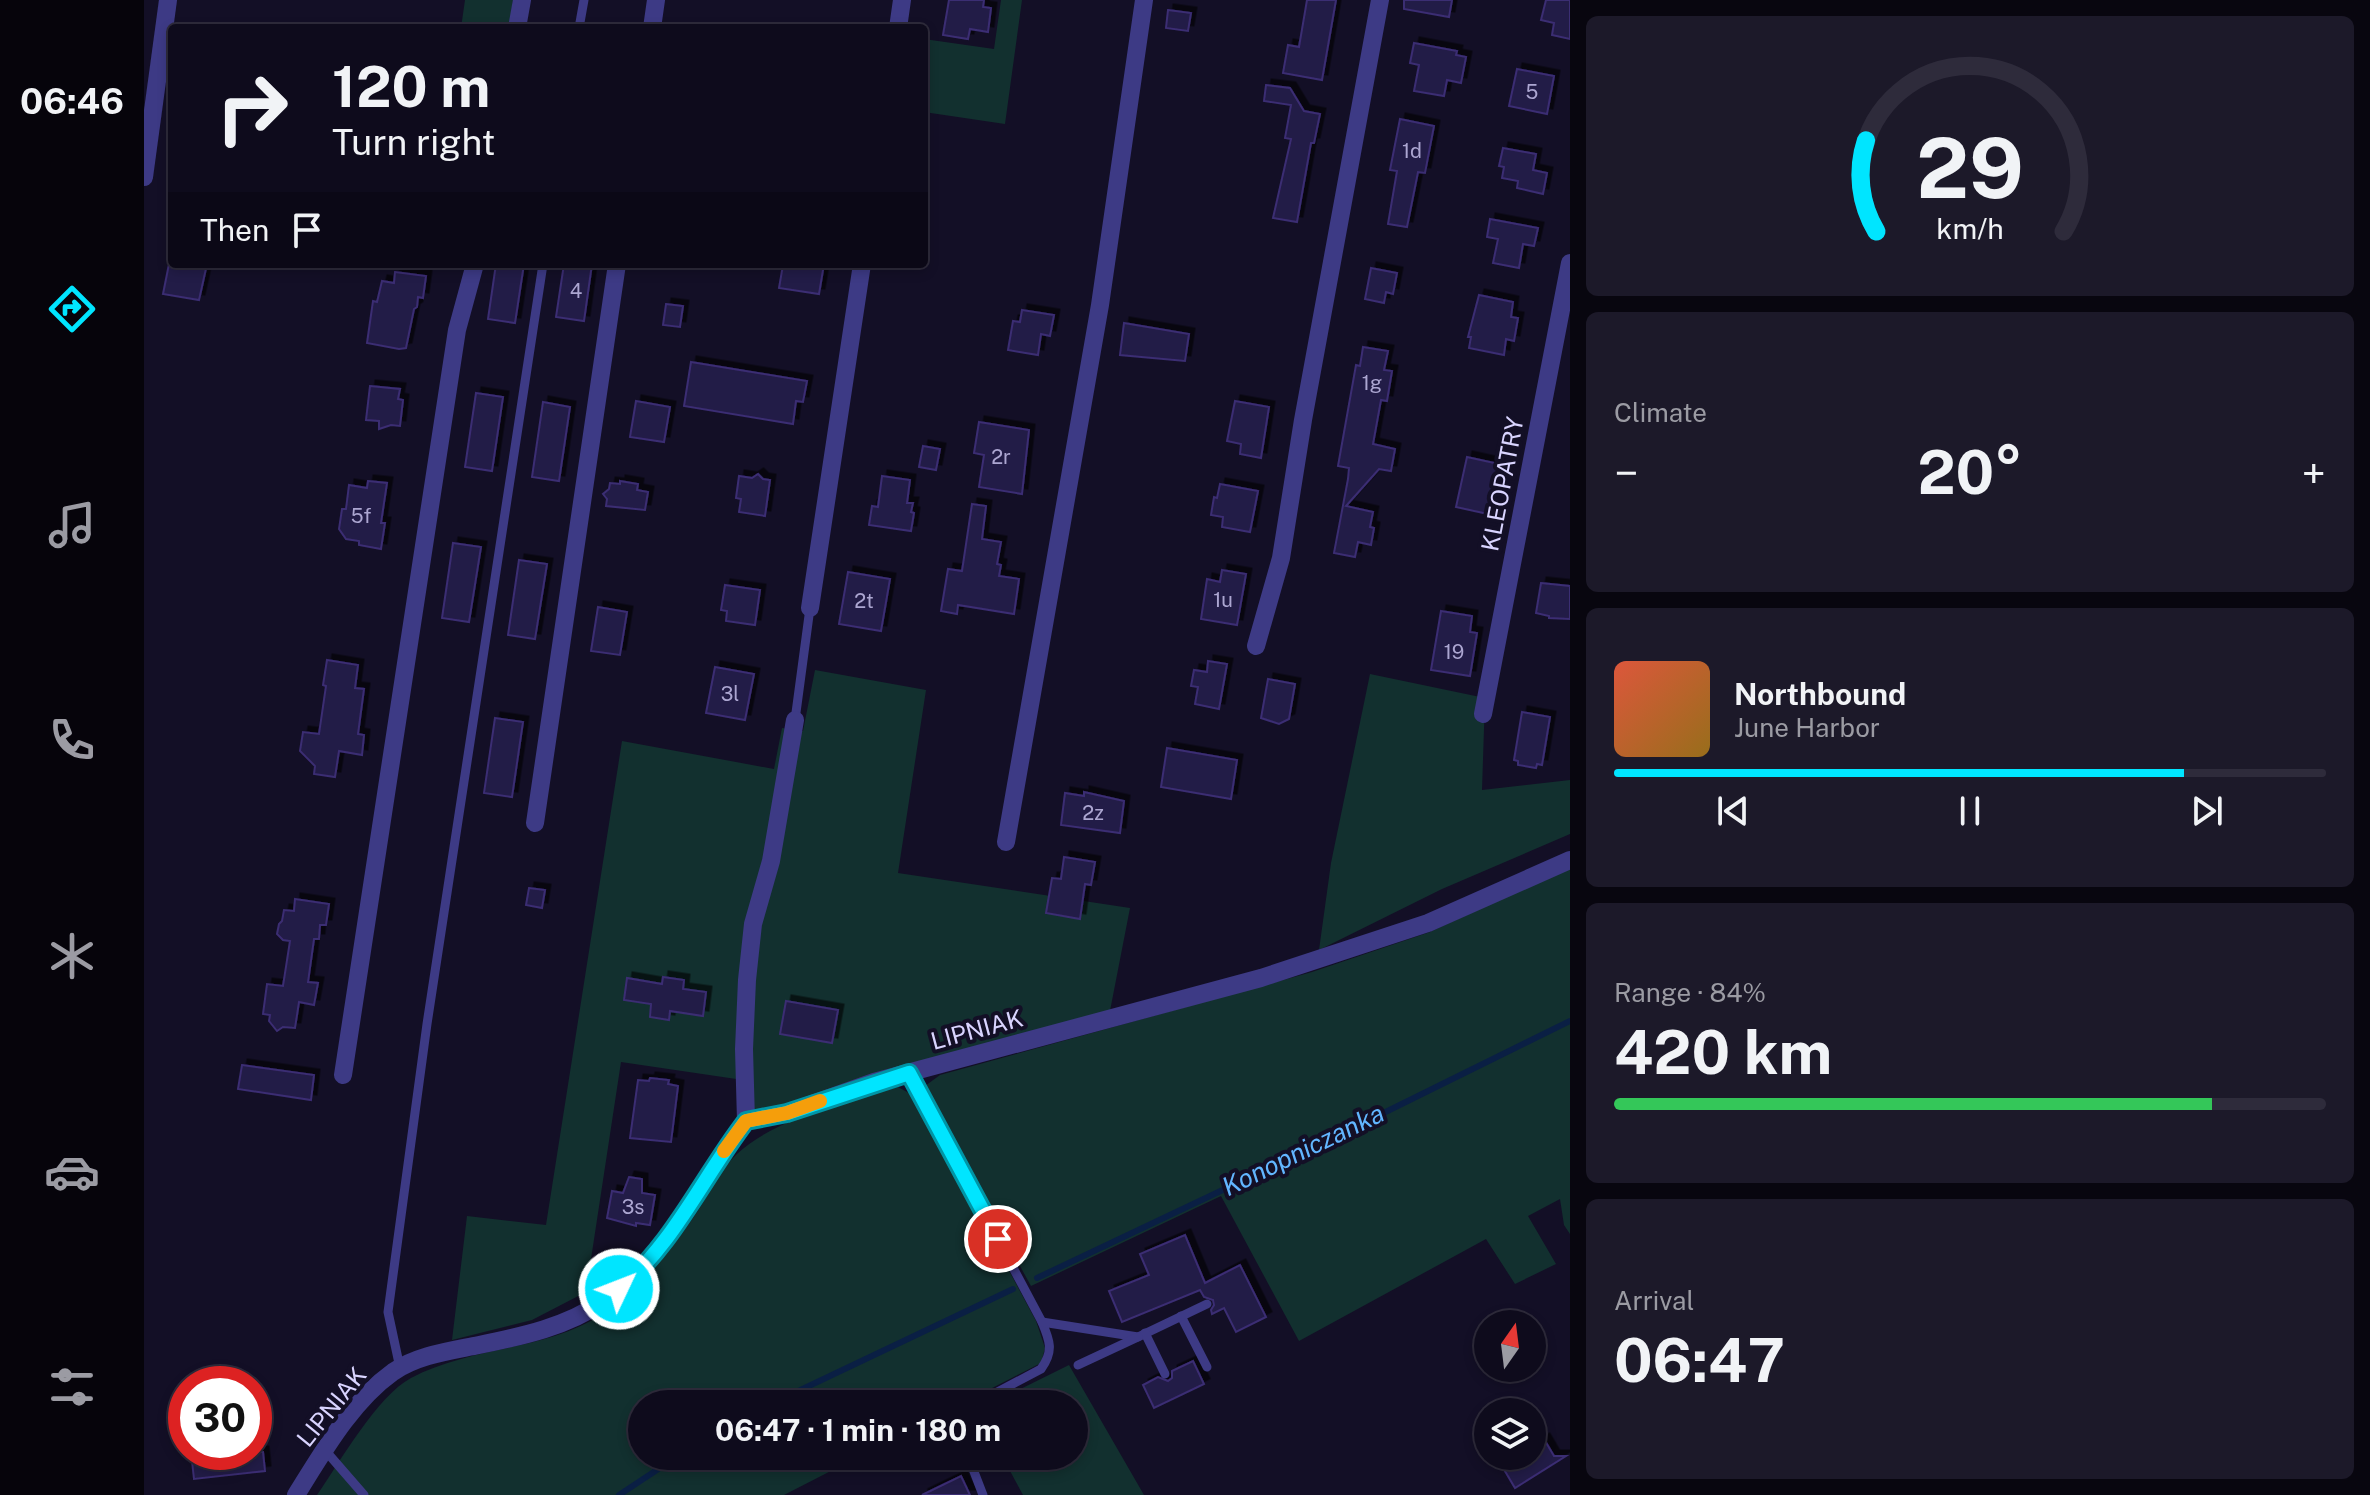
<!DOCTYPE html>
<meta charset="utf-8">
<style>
:root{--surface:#0e0b1c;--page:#1c1929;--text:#f1f3f6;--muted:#9b9ba3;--line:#2e2b3b;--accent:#00e5ff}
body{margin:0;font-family:"Public Sans",sans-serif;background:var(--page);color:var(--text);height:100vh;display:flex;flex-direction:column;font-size:30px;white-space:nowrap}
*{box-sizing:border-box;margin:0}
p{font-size:26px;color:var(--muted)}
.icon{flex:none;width:44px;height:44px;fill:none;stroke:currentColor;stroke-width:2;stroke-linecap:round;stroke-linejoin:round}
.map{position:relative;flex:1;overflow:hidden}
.drawer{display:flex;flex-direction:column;gap:16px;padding:16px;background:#08060f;width:800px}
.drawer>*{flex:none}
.guide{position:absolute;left:24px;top:24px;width:760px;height:244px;border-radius:8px;box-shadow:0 4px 12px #0003,0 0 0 2px var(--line);background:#0e0b1c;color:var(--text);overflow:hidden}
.needle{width:52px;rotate:14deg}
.buttons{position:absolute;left:1330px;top:1310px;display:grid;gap:16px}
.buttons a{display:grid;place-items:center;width:72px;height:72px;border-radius:50%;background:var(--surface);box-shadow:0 4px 12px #0003,0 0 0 2px var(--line);font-size:40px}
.speed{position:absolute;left:24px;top:1366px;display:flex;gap:16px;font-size:40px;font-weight:700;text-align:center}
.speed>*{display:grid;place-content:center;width:104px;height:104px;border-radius:50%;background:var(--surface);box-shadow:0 4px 12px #0003,0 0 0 2px var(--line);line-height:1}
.speed .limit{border:12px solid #d22;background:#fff;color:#111}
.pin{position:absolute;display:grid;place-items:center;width:68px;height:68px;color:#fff;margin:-34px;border:4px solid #fff;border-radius:50%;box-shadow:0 2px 8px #0007}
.me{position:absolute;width:88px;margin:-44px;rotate:47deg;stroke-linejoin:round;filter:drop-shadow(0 0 6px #0008)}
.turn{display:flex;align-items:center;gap:28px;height:168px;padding:0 32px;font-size:36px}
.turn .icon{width:104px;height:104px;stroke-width:2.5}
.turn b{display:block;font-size:56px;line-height:68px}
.then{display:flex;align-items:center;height:76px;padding:0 32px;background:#0003;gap:16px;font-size:30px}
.big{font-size:60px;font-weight:700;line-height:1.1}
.drawer .widget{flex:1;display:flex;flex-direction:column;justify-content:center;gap:12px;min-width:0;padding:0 28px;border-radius:12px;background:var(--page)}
.drawer .dial{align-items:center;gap:0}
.dial svg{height:208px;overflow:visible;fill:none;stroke:var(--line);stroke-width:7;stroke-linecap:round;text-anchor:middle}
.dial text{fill:var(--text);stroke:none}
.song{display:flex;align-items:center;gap:24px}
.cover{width:96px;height:96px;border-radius:12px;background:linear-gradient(135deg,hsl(10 70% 55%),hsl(40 70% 35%))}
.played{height:8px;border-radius:4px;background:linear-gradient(90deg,var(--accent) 80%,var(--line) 80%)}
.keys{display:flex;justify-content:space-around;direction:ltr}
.heat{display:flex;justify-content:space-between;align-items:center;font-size:44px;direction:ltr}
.charge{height:12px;border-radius:6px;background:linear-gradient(90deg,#34c759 84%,var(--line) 0)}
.trip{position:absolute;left:484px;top:1390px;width:460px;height:80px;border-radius:40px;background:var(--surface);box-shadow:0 4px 12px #0003,0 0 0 2px var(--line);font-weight:700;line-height:80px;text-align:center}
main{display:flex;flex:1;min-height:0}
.menu{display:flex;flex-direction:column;width:144px;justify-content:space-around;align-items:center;background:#06040b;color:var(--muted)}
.menu .icon{width:56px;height:56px}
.menu .active{color:var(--accent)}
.menu b{font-size:36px;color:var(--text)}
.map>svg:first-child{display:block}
</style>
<main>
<nav class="menu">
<b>06:46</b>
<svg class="icon active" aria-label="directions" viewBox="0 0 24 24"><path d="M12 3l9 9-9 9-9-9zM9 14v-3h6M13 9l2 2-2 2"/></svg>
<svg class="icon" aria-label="music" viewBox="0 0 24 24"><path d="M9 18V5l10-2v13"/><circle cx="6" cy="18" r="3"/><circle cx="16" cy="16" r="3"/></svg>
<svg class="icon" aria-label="phone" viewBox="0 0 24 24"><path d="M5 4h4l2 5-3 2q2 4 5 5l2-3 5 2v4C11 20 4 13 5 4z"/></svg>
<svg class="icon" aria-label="climate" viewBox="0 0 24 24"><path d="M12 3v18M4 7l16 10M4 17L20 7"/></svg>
<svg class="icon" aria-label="car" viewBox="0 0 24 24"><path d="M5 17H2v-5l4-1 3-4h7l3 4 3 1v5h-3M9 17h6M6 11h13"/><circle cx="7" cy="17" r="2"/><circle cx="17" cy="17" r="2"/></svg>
<svg class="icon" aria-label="filters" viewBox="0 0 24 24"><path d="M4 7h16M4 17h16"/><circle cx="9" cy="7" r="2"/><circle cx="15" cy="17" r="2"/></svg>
</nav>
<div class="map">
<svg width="1426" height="1495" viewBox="0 0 1426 1495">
<defs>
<filter id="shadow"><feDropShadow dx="5.5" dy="-5.5" stdDeviation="0" flood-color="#0009"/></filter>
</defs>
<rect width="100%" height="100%" fill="#130f26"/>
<g fill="#12302f">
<polygon points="321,0 369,0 365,28 317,28"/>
<polygon points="857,0 878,0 861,124 780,112 780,39 850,49"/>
<polygon points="671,670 782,690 754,873 986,908 965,1016 602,1121 599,1080 477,1062 442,1292 388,1320 308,1340 323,1216 402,1225 478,741 630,769 638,728 659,731"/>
<polygon points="1226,674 1341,698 1338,790 1426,780 1426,834 1298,889 1175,950 1187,863"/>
<polygon points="1426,867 1426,1234 1420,1225 1416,1199 1384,1216 1412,1264 1371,1284 1342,1239 1155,1341 1077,1196 887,1286 781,1094 781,1086 796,1075 1168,972 1286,932"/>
<path d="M754,1087L772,1097L892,1321L901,1348L897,1363L817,1404H498V1456H716L640,1495H173C196,1462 233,1396 267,1378C330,1344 409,1352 467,1308C504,1279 529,1248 555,1209C566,1192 577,1168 593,1154C631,1118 704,1102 754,1087Z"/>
<polygon points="925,1365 1000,1495 879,1495 858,1456 930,1456 930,1404 846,1404"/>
</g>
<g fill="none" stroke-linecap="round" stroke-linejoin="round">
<g stroke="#0a1f44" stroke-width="6">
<polyline points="893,1278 1197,1134 1426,1021"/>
<polyline points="627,1404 869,1289"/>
<polyline points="475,1495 534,1456"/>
</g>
</g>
<g fill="#241b47" stroke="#3b2d73" stroke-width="2" filter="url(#shadow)">
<polygon points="805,0 840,0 839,7 847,8 844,32 826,29 824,39 799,35"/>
<polygon points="1163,0 1192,0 1178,80 1139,73 1144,45 1155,47"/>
<polygon points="1260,0 1308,0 1305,17 1260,9"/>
<polygon points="1402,0 1426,0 1426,39 1408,35 1410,23 1397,20"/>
<polygon points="1024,10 1047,13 1044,31 1022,28"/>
<polygon points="1270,43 1313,51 1312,55 1322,57 1317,83 1303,80 1300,96 1270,91 1275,65 1266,63"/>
<polygon points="1373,69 1410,76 1403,114 1365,106"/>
<polygon points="1122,85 1146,88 1160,111 1176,114 1170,143 1167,143 1153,222 1129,218 1147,139 1141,138 1147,105 1120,101"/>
<polygon points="1256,119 1290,126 1281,173 1274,172 1263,227 1244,224 1253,171 1246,170"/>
<polygon points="1359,148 1392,154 1389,170 1403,173 1399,194 1373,188 1374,181 1358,178 1360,167 1355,166"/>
<polygon points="1346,219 1394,228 1390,246 1379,244 1375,268 1349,263 1354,239 1343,237"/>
<polygon points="25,264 63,264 55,300 19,294"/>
<polygon points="352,264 380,264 371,323 344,319"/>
<polygon points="420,264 448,264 440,321 412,317"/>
<polygon points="656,264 680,264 675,294 635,288 639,265 655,268"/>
<polygon points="1227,268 1253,273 1249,294 1242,292 1240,303 1221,299"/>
<polygon points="251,272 282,276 279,298 274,297 273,307 270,309 262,348 255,349 223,343 229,301 233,302 238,281 250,283"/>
<polygon points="1335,295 1369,302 1367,317 1374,318 1370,341 1362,339 1360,355 1325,348 1327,337 1324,337"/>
<polygon points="522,304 539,306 536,327 519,325"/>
<polygon points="878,310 910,315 906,336 897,334 894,355 864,350 869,321 876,322"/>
<polygon points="980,323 1045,334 1041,361 976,355"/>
<polygon points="1219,347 1244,351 1240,370 1248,371 1243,401 1237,400 1229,444 1251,449 1247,471 1235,469 1202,506 1229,512 1226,527 1230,528 1227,545 1214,542 1211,557 1190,553 1204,479 1205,468 1194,466 1212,365 1216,366"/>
<polygon points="547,362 663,381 659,402 652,401 649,424 540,406"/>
<polygon points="226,386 256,389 254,399 259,400 256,426 247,425 235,429 235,421 222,420"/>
<polygon points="332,393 359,397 348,471 321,467"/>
<polygon points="492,401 526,407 520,442 486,437"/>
<polygon points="1091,401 1125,407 1117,458 1096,454 1097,444 1083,441"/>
<polygon points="399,402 426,407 415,481 388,477"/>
<polygon points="835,422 885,430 878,494 835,487 840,455 830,453"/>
<polygon points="779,446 796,449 792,470 775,467"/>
<polygon points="1323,457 1355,464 1344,514 1312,507"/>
<polygon points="614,474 619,479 626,480 621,516 595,512 597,499 592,498 595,476 608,478"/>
<polygon points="738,476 766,480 763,503 769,503 767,512 770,513 767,531 725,525 728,506 734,507"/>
<polygon points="224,481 243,483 237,523 241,523 237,549 215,545 215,541 202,539 195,529 198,509 202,509 205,485 223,488"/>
<polygon points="476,481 494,484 493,490 504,492 501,510 462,506 463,499 459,494 465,489 466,483 476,484"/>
<polygon points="1076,484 1114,491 1106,532 1078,527 1079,517 1067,515 1070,497 1073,498"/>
<polygon points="828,504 842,506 838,539 857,542 853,564 857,565 855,576 875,579 870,614 814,605 813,614 797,611 804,569 818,571"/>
<polygon points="309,543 337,547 325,622 298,618"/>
<polygon points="375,560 403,564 391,639 364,635"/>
<polygon points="1078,570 1102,574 1093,625 1057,619 1063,579 1076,582"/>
<polygon points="704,572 746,579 737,631 695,624"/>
<polygon points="1397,583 1426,586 1426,619 1405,618 1405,616 1392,613"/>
<polygon points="581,585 616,590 611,625 582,621 583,611 577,610"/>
<polygon points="454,607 483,612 476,655 447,651"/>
<polygon points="1297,611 1328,616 1326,632 1333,633 1326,676 1287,670"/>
<polygon points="183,660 214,665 211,688 220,689 214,734 220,735 218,755 195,751 191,777 170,774 171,766 156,751 159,732 175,734 182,686 179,685"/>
<polygon points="1064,661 1083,664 1075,709 1051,704 1054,687 1047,686 1050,670 1063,672"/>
<polygon points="571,667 610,674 601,720 562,713"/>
<polygon points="1124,679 1151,684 1145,719 1135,724 1117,718"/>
<polygon points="1378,712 1406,717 1398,765 1393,764 1392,768 1374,765 1374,761 1370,760"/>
<polygon points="351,718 379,722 368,797 340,793"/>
<polygon points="1023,748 1093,760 1087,799 1017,787"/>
<polygon points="940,792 980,801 976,833 917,825 921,793 940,796"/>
<polygon points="920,857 951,862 947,885 941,884 936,919 902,913 908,878 917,879"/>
<polygon points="385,888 401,890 398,908 382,905"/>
<polygon points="151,899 185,904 182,925 176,925 175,939 170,939 164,982 174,983 170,1005 155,1002 151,1028 139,1027 133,1031 125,1021 126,1015 119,1014 123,984 139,986 146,941 139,940 133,934 135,924 138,921 140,910 150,911"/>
<polygon points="519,977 540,980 539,989 562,992 559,1016 526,1011 525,1020 506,1017 507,1004 480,1000 483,978 518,984"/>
<polygon points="642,1001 694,1010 688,1043 636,1034"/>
<polygon points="98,1065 170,1075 167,1100 94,1089"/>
<polygon points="506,1078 525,1080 524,1084 534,1086 527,1142 486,1138 494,1080 505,1081"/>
<polygon points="485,1177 498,1179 498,1193 511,1195 506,1225 492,1223 492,1226 463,1218 468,1191 479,1193"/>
<polygon points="1041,1235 1061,1283 1096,1265 1122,1317 1092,1332 1080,1308 1068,1314 1067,1310 1070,1305 1069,1300 1060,1297 1056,1290 978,1322 965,1291 1005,1275 996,1254"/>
<polygon points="1049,1361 1060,1384 1010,1408 999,1385 1014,1377 1024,1381 1028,1378 1028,1371"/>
<polygon points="1400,1439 1410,1456 1422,1456 1371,1488 1352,1456 1388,1456 1388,1446"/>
<polygon points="47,1452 119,1452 121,1471 50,1479"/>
<polygon points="817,1476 826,1495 778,1495"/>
</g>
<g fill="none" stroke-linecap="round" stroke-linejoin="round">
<g stroke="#3d3a85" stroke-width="9">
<polyline points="435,28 440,0"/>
<polyline points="651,720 666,608"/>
<path d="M765,1073L898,1322C906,1341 910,1351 897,1369L831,1404"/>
<polyline points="1037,1316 1063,1367"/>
<polyline points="898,1322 994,1337 1063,1304"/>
<polyline points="1001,1333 1021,1374"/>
<polyline points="934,1365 994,1337"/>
<polyline points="256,1368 244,1312 283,1024 399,264"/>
<polyline points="180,1449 220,1495"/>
<polyline points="824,1456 839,1495"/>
</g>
<g stroke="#3d3a85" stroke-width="18">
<polyline points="373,28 378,0"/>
<polyline points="508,28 512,0"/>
<polyline points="754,28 758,0"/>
<polyline points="0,177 24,0"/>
<polyline points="666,608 718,264"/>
<polyline points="1112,646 1137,558 1159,420 1236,0"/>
<polyline points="1339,714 1426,263"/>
<polyline points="391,823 473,264"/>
<polyline points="862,842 956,305 1000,0"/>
<polyline points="199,1075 313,330 331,264"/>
<polyline points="602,1121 600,1049 603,980 609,924 627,861 651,720"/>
<path d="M152,1495C179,1452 207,1402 249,1372C274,1355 306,1351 335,1345C379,1336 422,1327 460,1301C524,1257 555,1181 602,1121L643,1113L730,1082L1117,978L1284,923L1426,860"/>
</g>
</g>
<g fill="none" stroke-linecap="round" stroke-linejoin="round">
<g stroke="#0095a6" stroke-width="20">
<path id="route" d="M475,1289C529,1245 559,1177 602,1121L643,1113L765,1073L854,1239"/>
</g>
<use href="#route" stroke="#00e5ff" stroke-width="14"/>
<polyline stroke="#f59e0b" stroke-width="14" points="580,1151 602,1121 643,1113 676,1101"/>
</g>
<g text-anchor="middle" stroke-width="8" stroke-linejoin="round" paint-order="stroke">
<g font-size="20" fill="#aca6d1">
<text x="1388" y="99">5</text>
<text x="1268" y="158">1d</text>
<text x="432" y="298">4</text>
<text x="1228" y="390">1g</text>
<text x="857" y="464">2r</text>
<text x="217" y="523">5f</text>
<text x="1079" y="607">1u</text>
<text x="720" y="608">2t</text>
<text x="1310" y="659">19</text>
<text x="586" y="701">3l</text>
<text x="949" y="820">2z</text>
<text x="489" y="1214">3s</text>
</g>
<g font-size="24" fill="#d9d4ff" stroke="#130f26">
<text transform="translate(1359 484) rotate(-79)" y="8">KLEOPATRY</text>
<text transform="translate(833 1030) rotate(-15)" y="8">LIPNIAK</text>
<text transform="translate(188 1407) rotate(-51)" y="8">LIPNIAK</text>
</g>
<g font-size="26" font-style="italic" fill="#62b6ff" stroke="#130f26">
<text transform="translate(1159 1150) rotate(-26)" y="9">Konopniczanka</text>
</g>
</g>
</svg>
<div class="buttons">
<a><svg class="needle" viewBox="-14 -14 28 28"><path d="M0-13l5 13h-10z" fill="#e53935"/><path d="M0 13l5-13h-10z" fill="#9b9ba3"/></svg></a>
<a><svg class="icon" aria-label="layers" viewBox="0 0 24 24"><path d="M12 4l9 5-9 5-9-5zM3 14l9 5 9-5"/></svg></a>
</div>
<div class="speed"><div class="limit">30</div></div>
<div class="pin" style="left:854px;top:1239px;background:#d93025"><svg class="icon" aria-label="arrive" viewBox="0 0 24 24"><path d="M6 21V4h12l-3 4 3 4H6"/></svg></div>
<svg class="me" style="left:475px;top:1289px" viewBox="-20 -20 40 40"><circle r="17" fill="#00e5ff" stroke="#fff" stroke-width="3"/><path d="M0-11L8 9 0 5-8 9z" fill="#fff"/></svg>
<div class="trip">06:47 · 1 min · 180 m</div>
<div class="guide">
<div class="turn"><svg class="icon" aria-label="right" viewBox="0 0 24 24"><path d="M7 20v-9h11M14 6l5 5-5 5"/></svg><div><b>120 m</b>Turn right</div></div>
<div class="then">Then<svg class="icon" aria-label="arrive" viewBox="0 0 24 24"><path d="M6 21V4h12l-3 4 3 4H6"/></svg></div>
</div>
</div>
<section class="drawer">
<div class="widget dial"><svg viewBox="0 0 100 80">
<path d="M14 69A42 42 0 1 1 86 69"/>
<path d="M14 69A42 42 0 0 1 10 34" stroke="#00e5ff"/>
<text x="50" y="56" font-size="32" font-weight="700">29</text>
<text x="50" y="72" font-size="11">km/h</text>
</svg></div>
<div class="widget"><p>Climate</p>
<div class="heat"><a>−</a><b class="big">20°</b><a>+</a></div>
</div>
<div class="widget">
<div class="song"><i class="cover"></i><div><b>Northbound</b><p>June Harbor</p></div></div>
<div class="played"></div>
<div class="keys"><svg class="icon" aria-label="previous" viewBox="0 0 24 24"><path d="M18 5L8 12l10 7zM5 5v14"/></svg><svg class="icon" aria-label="pause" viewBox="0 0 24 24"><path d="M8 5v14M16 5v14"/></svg><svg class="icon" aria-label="next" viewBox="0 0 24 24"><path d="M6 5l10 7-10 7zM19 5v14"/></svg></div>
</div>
<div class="widget"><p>Range · 84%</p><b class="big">420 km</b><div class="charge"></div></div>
<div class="widget"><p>Arrival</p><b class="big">06:47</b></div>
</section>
</main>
